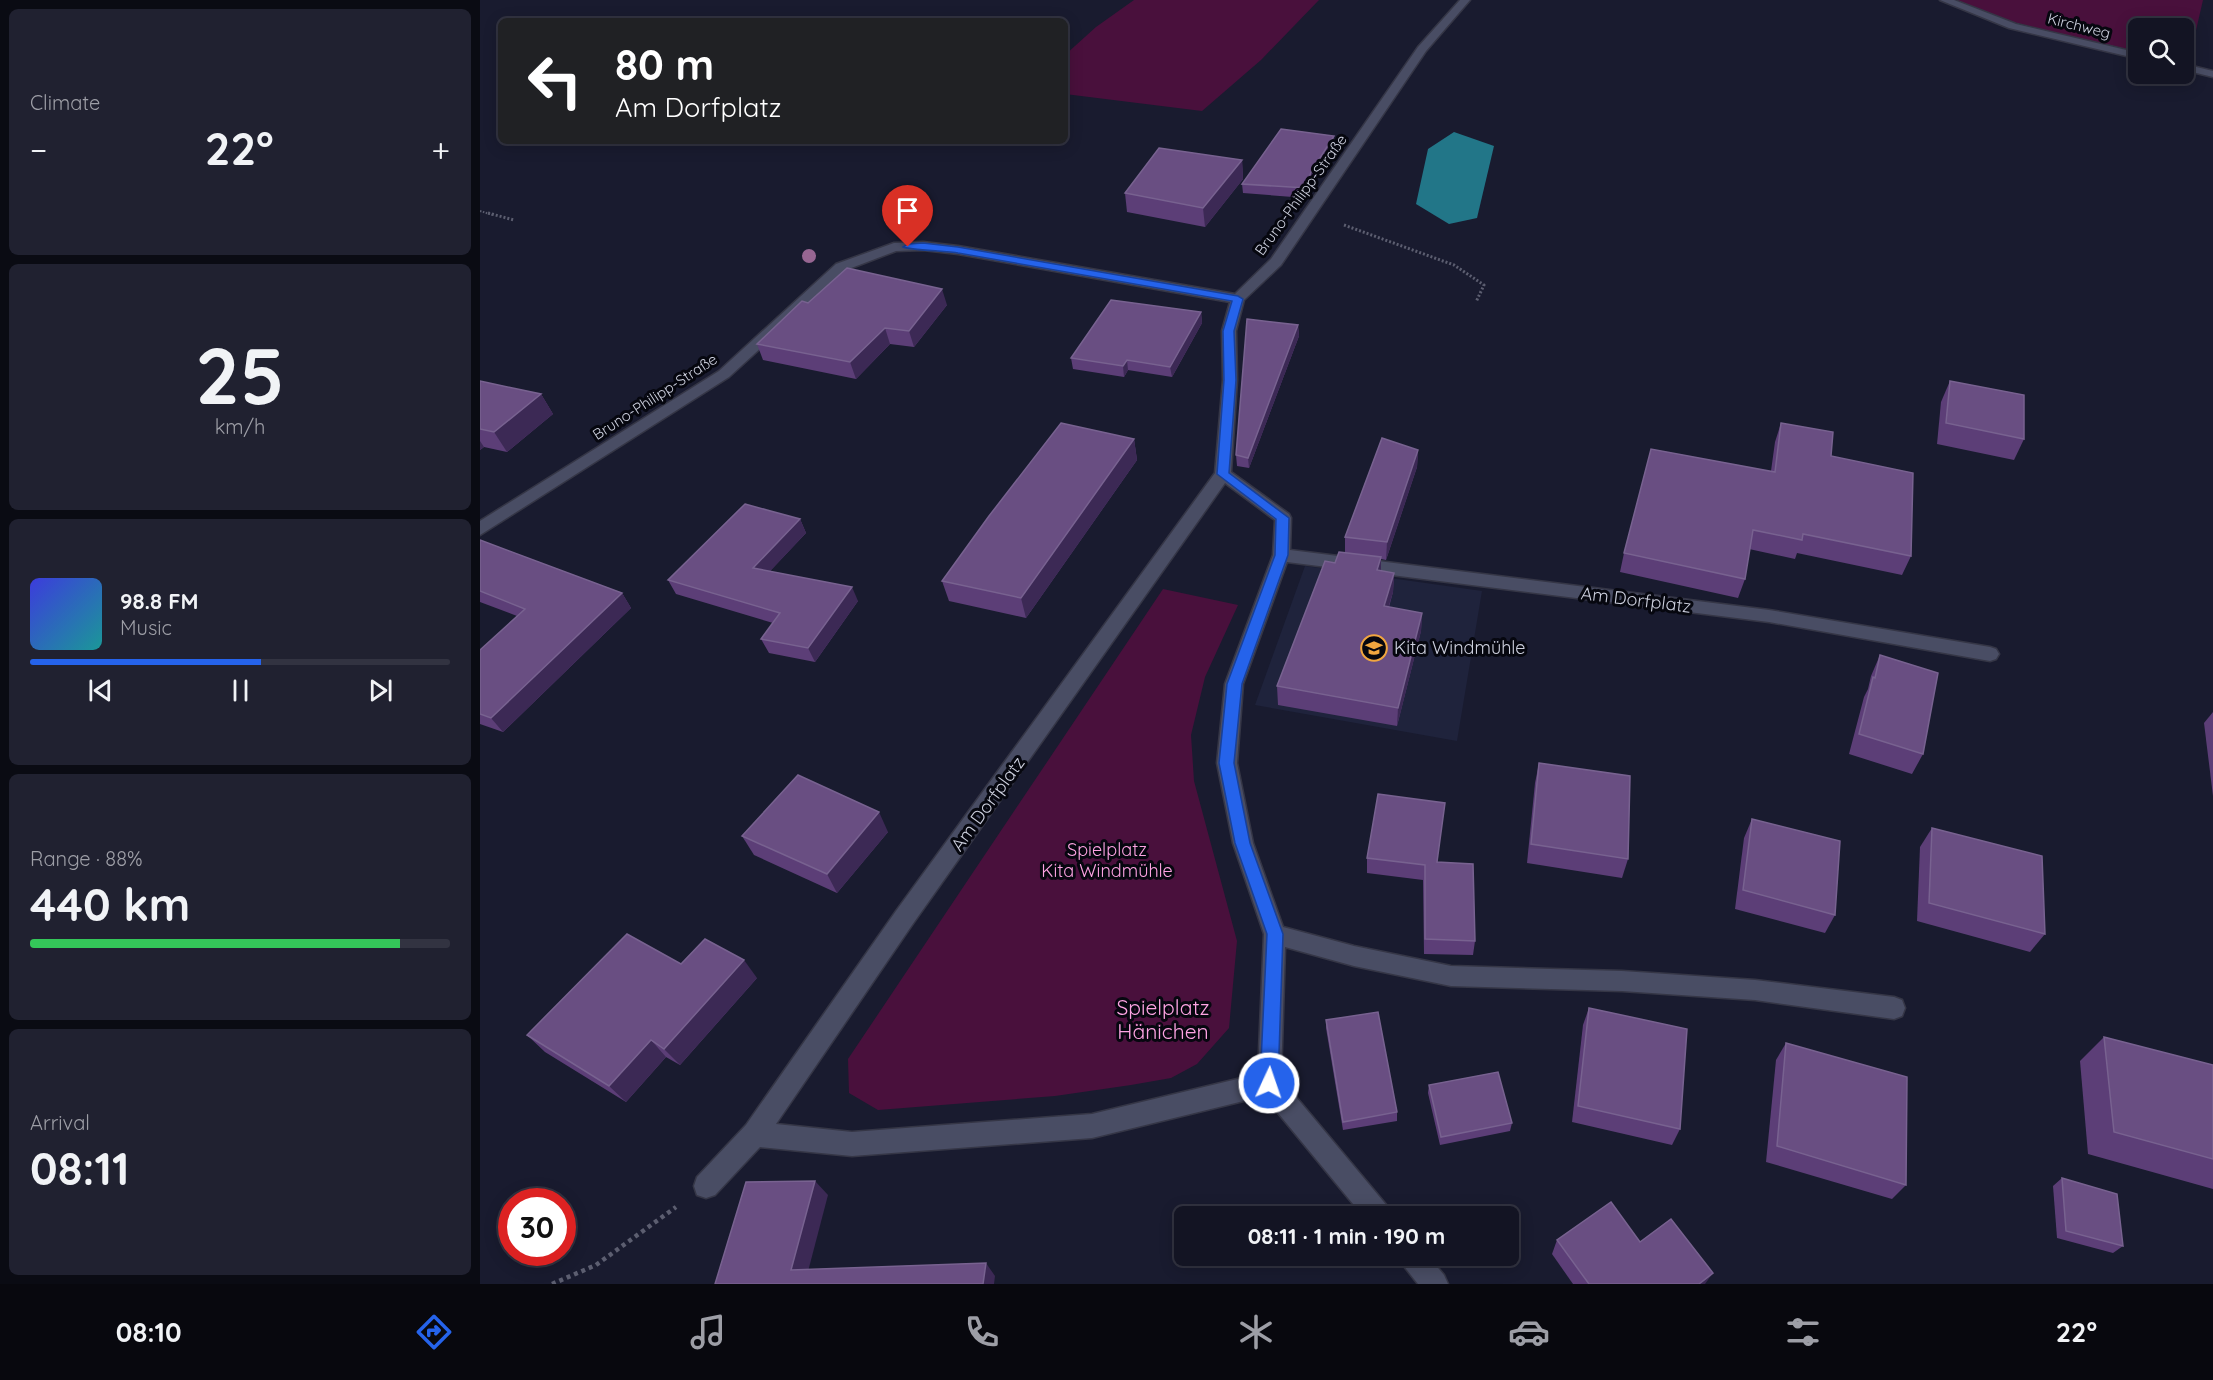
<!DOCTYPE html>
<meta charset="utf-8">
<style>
:root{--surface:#131423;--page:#202130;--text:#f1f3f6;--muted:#9d9ea6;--line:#323341;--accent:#2563eb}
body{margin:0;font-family:Quicksand,sans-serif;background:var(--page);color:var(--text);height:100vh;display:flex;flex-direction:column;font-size:22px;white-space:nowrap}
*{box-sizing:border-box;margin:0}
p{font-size:20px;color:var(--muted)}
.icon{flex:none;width:33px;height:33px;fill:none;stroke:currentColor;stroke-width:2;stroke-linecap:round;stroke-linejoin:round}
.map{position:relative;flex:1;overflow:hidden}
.drawer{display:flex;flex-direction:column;gap:9px;padding:9px;background:#0a0b13;width:480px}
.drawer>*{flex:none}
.hud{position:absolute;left:18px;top:18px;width:570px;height:126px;border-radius:9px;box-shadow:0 3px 15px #0003,0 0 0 2px var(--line);background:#202124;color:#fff;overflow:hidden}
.fabs{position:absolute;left:1648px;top:18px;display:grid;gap:12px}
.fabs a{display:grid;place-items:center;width:66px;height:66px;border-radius:9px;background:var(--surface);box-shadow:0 3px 15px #0003,0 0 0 2px var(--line);font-size:30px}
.speed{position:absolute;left:18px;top:1188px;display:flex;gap:12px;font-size:30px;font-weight:700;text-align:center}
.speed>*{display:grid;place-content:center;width:78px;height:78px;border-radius:50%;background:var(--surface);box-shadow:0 3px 15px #0003,0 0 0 2px var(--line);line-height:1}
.speed .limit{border:9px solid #d22;background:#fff;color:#111}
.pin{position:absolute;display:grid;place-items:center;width:51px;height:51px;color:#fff;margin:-62px -26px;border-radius:50% 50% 50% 0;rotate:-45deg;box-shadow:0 0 6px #0007}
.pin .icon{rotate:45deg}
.me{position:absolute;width:66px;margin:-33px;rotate:3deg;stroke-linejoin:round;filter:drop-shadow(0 0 4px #0008)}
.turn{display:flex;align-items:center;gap:21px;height:126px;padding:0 18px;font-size:27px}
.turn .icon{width:78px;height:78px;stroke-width:2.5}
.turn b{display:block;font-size:42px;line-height:51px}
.big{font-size:45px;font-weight:700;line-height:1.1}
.drawer .tile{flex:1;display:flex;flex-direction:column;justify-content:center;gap:9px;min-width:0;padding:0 21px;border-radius:9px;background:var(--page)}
.drawer .dial{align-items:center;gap:0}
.dial b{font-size:78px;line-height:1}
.song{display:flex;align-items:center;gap:18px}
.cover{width:72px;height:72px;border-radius:9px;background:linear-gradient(135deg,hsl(240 70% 55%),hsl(180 70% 35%))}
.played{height:6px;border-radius:3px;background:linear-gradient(90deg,var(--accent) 55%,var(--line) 55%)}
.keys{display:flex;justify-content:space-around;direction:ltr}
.heat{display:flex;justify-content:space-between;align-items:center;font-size:33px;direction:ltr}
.charge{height:9px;border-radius:4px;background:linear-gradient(90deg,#34c759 88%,var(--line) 0)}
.trip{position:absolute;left:694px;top:1206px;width:345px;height:60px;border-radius:9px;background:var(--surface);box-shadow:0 3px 15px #0003,0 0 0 2px var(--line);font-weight:700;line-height:60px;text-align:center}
.menu{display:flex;height:96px;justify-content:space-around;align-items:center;background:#08080e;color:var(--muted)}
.menu .icon{width:42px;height:42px}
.menu .active{color:var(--accent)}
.menu b{font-size:27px;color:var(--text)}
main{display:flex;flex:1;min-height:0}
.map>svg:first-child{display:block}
</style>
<main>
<section class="drawer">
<div class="tile"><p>Climate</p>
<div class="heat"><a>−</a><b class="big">22°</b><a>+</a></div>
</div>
<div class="tile dial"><b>25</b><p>km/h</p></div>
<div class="tile">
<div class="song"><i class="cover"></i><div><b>98.8 FM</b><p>Music</p></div></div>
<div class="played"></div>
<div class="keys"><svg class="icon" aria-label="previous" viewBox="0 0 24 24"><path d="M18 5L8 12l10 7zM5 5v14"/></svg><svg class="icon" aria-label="pause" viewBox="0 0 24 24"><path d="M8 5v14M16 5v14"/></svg><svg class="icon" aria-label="next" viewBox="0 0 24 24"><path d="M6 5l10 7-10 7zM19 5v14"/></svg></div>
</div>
<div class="tile"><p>Range · 88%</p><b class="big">440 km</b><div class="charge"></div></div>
<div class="tile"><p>Arrival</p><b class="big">08:11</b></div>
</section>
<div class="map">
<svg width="1733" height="1284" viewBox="0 0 1733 1284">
<rect width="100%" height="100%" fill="#191b2f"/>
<polygon fill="#1f233c" points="825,566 1002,591 977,741 775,705"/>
<g fill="#49103c">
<polygon points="654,0 839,0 781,60 722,111 585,94 585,55 616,27"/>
<polygon points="1476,0 1723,0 1708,65 1704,64 1704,28 1659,28 1659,53 1533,22"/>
<polygon points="683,589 758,605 725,677 711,735 714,781 757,941 749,1028 717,1064 691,1078 651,1085 575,1096 398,1110 369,1093 368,1059"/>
</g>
<polygon fill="#227688" points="974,132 1014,146 997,218 969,224 936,204 948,149"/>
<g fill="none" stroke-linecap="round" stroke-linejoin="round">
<g stroke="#353646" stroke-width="3">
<g id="minor">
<path d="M980,0H990L946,51L801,265L764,300L756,331L757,380L751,472L809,514L811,518L810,550L1289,610L1510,647L1516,649L1519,654L1516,659L1510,661L1289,622L807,562L763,684L757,763L773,843L803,927L874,946L971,966L1142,971L1275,980L1414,997L1422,1000L1425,1008L1422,1016L1414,1019L1275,1000L1142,991L971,986L874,966L805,947L801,1079L908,1207L911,1216H883L784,1096L612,1138L372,1156L280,1147L235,1195L226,1198L217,1195L214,1186L217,1177L266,1125L416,911L735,473L743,380L742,331L750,302L478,254L443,250L416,251L366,270L249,377L0,535V521L239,371L356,264L414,243L443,242L478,246L755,294L791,259L938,47ZM745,483L795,520L793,555L745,684L737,763L753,843L784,934L778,1074L612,1114L372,1132L296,1124L432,925Z"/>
<polygon points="1460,0 1474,0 1536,24 1659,53 1659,59 1529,28"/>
<polygon points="1704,64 1733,71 1733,77 1704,70"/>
<polygon points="919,1256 948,1256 964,1275 968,1284 938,1284 923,1265"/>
</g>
</g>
<polyline stroke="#5c5e70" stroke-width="2" stroke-dasharray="1.5 1.5" stroke-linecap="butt" points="0,211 13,215"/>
<g stroke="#5c5e70" stroke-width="3" stroke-dasharray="2 2" stroke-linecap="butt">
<polyline points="8,213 34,220"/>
<polyline points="864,225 974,265 1004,285 996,302"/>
</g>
<polyline stroke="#5c5e70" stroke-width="4.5" stroke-dasharray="4 4" stroke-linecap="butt" points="72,1284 116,1265 196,1207"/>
<use href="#minor" fill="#494d64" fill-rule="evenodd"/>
</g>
<circle fill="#976692" cx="329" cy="256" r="7"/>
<g fill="#5c3e77">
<polygon points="854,146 831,182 826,198 763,193 762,184"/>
<polygon points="762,160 763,179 725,227 647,212 645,193"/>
<polygon points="328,303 467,305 434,347 410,344 376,379 283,360 277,344"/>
<polygon points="721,312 722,323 692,377 648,370 644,377 593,369 591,358"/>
<polygon points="818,325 819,336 769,468 757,466 756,455"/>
<polygon points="0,381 61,394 73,414 27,452 4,447 0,450"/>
<polygon points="1470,381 1544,439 1534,460 1457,444 1461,402"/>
<polygon points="1301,423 1351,456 1431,556 1422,575 1317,553 1315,559 1269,549 1265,579 1258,598 1140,572 1144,553 1291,471 1295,442"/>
<polygon points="654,439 657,460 546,618 469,601 462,581"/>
<polygon points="938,450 937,467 906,560 901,559 901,571 914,573 913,592 909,607 942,613 941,631 917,726 798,705 797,686 855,563 865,553 865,537"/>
<polygon points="320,519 326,533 290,571 378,601 335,662 289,653 281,639 293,623 196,594 188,580"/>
<polygon points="0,540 142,593 151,608 23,732 0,724 0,650 37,616 0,602"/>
<polygon points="1400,655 1443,754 1432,774 1369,754 1384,697 1388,689 1391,676"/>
<polygon points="1733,712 1733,796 1724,723"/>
<polygon points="1059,763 1148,859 1142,878 1047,863 1055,783"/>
<polygon points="1272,819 1355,915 1345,933 1255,909 1264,838"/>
<polygon points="1452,828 1565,934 1550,952 1437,921 1440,847"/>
<polygon points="408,832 357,893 274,855 262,836"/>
<polygon points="887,858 958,862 995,941 993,955 944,954 943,880 887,873"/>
<polygon points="277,978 200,1065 186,1057 146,1102 65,1052 47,1035"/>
<polygon points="1109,1008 1200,1129 1192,1145 1092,1122 1103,1025"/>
<polygon points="846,1020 917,1112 917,1121 863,1130 846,1028"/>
<polygon points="1624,1037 1733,1065 1733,1189 1608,1154 1600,1061"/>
<polygon points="1306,1043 1426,1185 1412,1199 1286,1162 1296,1060"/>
<polygon points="949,1085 1032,1123 1030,1131 960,1145 948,1093"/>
<polygon points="1582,1178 1643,1246 1633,1253 1577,1238 1573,1186"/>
<polygon points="1077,1240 1160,1242 1225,1284 1093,1284 1072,1254"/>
</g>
<g fill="#3c2955">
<polygon points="854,136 854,146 831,182 826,198 826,188 831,172"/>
<polygon points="762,160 763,179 725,227 723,208"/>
<polygon points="462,289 467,305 434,347 429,331"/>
<polygon points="721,312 722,323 692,377 690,367"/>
<polygon points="818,325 819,336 769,468 768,458"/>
<polygon points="405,328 410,344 376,379 370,362"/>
<polygon points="647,360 648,370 644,377 643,366"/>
<polygon points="61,394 73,414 27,452 14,432"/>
<polygon points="654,439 657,460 546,618 541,598"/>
<polygon points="0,441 4,447 0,450"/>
<polygon points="938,450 937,467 906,560 907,542"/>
<polygon points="320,519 326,533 280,582 273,568"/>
<polygon points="901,557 901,576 897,570"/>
<polygon points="914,573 913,592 903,625 904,606"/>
<polygon points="372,587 378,601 335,662 328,648"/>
<polygon points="142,593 151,608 23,732 11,718"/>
<polygon points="942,613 941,631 917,726 918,708"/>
<polygon points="399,812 408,832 357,893 347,874"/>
<polygon points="264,960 277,978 200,1065 184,1049"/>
<polygon points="171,1040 186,1057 146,1102 129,1086"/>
<polygon points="335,1181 348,1195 325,1283 311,1270"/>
<polygon points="506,1263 515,1276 514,1284 503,1284"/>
<polygon points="1233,1273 1225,1284 1219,1284"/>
</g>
<g fill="#694e82" stroke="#786290" stroke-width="1.5">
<polygon points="801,129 854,136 831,172 826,188 762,184"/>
<polygon points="679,148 762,160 723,208 645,193"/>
<polygon points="367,268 462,289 429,331 405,328 370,362 277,344 322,301 328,303"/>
<polygon points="631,300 721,312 690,367 647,360 643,366 591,358"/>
<polygon points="767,319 818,325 768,458 756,455"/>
<polygon points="0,381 61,394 14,432 0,429"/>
<polygon points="1470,381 1544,395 1544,439 1466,423"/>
<polygon points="581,423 654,439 541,598 462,581 509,516"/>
<polygon points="1301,423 1353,432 1351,456 1433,473 1431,556 1323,534 1322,540 1273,530 1265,579 1144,553 1171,449 1295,472"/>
<polygon points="902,438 938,450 907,542 865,537"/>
<polygon points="265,504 320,519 273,568 372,587 328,648 281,639 300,613 188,580"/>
<polygon points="0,540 142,593 11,718 0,714 0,650 45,609 0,591"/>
<polygon points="859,552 901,557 897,570 914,573 904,606 942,613 918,708 797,686 845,561 855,563"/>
<polygon points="1400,655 1458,673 1443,754 1379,734 1393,677 1395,678"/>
<polygon points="1059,763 1150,776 1148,859 1051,844"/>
<polygon points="318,775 399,812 347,874 262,836"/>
<polygon points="898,794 965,803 957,862 993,864 995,941 945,939 945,865 887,858"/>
<polygon points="1272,819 1360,841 1355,915 1263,890"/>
<polygon points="1452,828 1562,856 1565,934 1449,903"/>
<polygon points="147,934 201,964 225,939 264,960 184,1049 171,1040 129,1086 47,1035"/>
<polygon points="1109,1008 1207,1029 1200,1129 1098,1106"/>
<polygon points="898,1012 917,1112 863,1122 846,1020"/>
<polygon points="1624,1037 1733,1065 1733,1159 1634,1132"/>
<polygon points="1306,1043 1427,1077 1426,1185 1297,1146"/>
<polygon points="1018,1072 1032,1123 961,1137 949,1085"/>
<polygon points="1582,1178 1637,1194 1643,1246 1586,1231"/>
<polygon points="335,1181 311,1270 506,1263 503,1284 235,1284 266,1182"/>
<polygon points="1131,1202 1160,1242 1191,1219 1233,1273 1219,1284 1109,1284 1077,1240"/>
</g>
<path fill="#2563eb" stroke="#184099" stroke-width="1.5" d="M443,243L478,247L758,296L763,299L754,331L756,380L749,473L809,518L808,555L762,684L754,763L770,843L803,934L798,1083L795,1089L789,1092L782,1089L780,1083L787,934L755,843L739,763L747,684L795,555L796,519L737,474L744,380L743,331L752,301L478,253C468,251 429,250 423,247L428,244Z"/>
<defs>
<g id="school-ring" transform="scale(1.35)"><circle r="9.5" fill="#06070f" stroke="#f1a63f" stroke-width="1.5"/><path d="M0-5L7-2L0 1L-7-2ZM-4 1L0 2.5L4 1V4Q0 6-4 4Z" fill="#f1a63f"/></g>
</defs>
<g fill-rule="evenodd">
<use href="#school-ring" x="894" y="648"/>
</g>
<g text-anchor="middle" stroke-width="6" stroke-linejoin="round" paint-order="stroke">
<g font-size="15" fill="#cdd0de" stroke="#06070f">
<text transform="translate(1599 26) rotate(14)" y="5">Kirchweg</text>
<text transform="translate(821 195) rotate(-54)" y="5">Bruno-Philipp-Straße</text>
<text transform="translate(175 397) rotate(-33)" y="5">Bruno-Philipp-Straße</text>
</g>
<g font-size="18" fill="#cdd0de" stroke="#06070f">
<text transform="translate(1156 600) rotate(7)" y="6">Am Dorfplatz</text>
<text transform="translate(508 804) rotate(-54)" y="6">Am Dorfplatz</text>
</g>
<g font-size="18" fill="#cdd0de" stroke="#06070f" text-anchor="start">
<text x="914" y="654">Kita Windmühle</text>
</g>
<g font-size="18" fill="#fea3e3" stroke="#06070f">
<text x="627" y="856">Spielplatz<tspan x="627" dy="21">Kita Windmühle</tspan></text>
</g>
<g font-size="21" fill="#fea3e3" stroke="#06070f">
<text x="683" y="1015">Spielplatz<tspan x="683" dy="24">Hänichen</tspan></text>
</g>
</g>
</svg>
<div class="fabs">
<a><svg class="icon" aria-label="search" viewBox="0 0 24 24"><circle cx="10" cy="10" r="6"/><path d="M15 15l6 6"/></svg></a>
</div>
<div class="speed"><div class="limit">30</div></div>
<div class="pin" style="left:428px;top:247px;background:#d93025"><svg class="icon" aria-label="arrive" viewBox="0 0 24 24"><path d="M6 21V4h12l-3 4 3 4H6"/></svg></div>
<svg class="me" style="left:789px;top:1083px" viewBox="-20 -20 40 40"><circle r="17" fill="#2563eb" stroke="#fff" stroke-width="3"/><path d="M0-11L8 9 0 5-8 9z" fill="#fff"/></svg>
<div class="trip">08:11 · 1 min · 190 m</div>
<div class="hud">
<div class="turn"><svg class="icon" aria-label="left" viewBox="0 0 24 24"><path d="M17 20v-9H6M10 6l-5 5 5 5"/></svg><div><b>80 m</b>Am Dorfplatz</div></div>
</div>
</div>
</main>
<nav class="menu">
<b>08:10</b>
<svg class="icon active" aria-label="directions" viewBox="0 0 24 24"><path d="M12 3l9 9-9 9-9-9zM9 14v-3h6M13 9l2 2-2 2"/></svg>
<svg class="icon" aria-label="music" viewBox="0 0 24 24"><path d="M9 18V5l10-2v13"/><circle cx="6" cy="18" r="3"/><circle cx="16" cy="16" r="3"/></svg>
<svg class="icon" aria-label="phone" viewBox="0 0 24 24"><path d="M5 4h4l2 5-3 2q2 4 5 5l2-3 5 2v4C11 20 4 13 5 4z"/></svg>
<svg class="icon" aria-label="climate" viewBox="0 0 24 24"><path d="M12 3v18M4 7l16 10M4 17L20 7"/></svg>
<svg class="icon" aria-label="car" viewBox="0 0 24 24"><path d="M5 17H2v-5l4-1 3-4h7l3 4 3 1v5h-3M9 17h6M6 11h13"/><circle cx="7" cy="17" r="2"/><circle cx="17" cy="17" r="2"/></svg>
<svg class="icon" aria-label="filters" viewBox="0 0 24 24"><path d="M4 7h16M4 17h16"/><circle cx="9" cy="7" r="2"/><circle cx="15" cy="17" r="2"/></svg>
<b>22°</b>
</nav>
